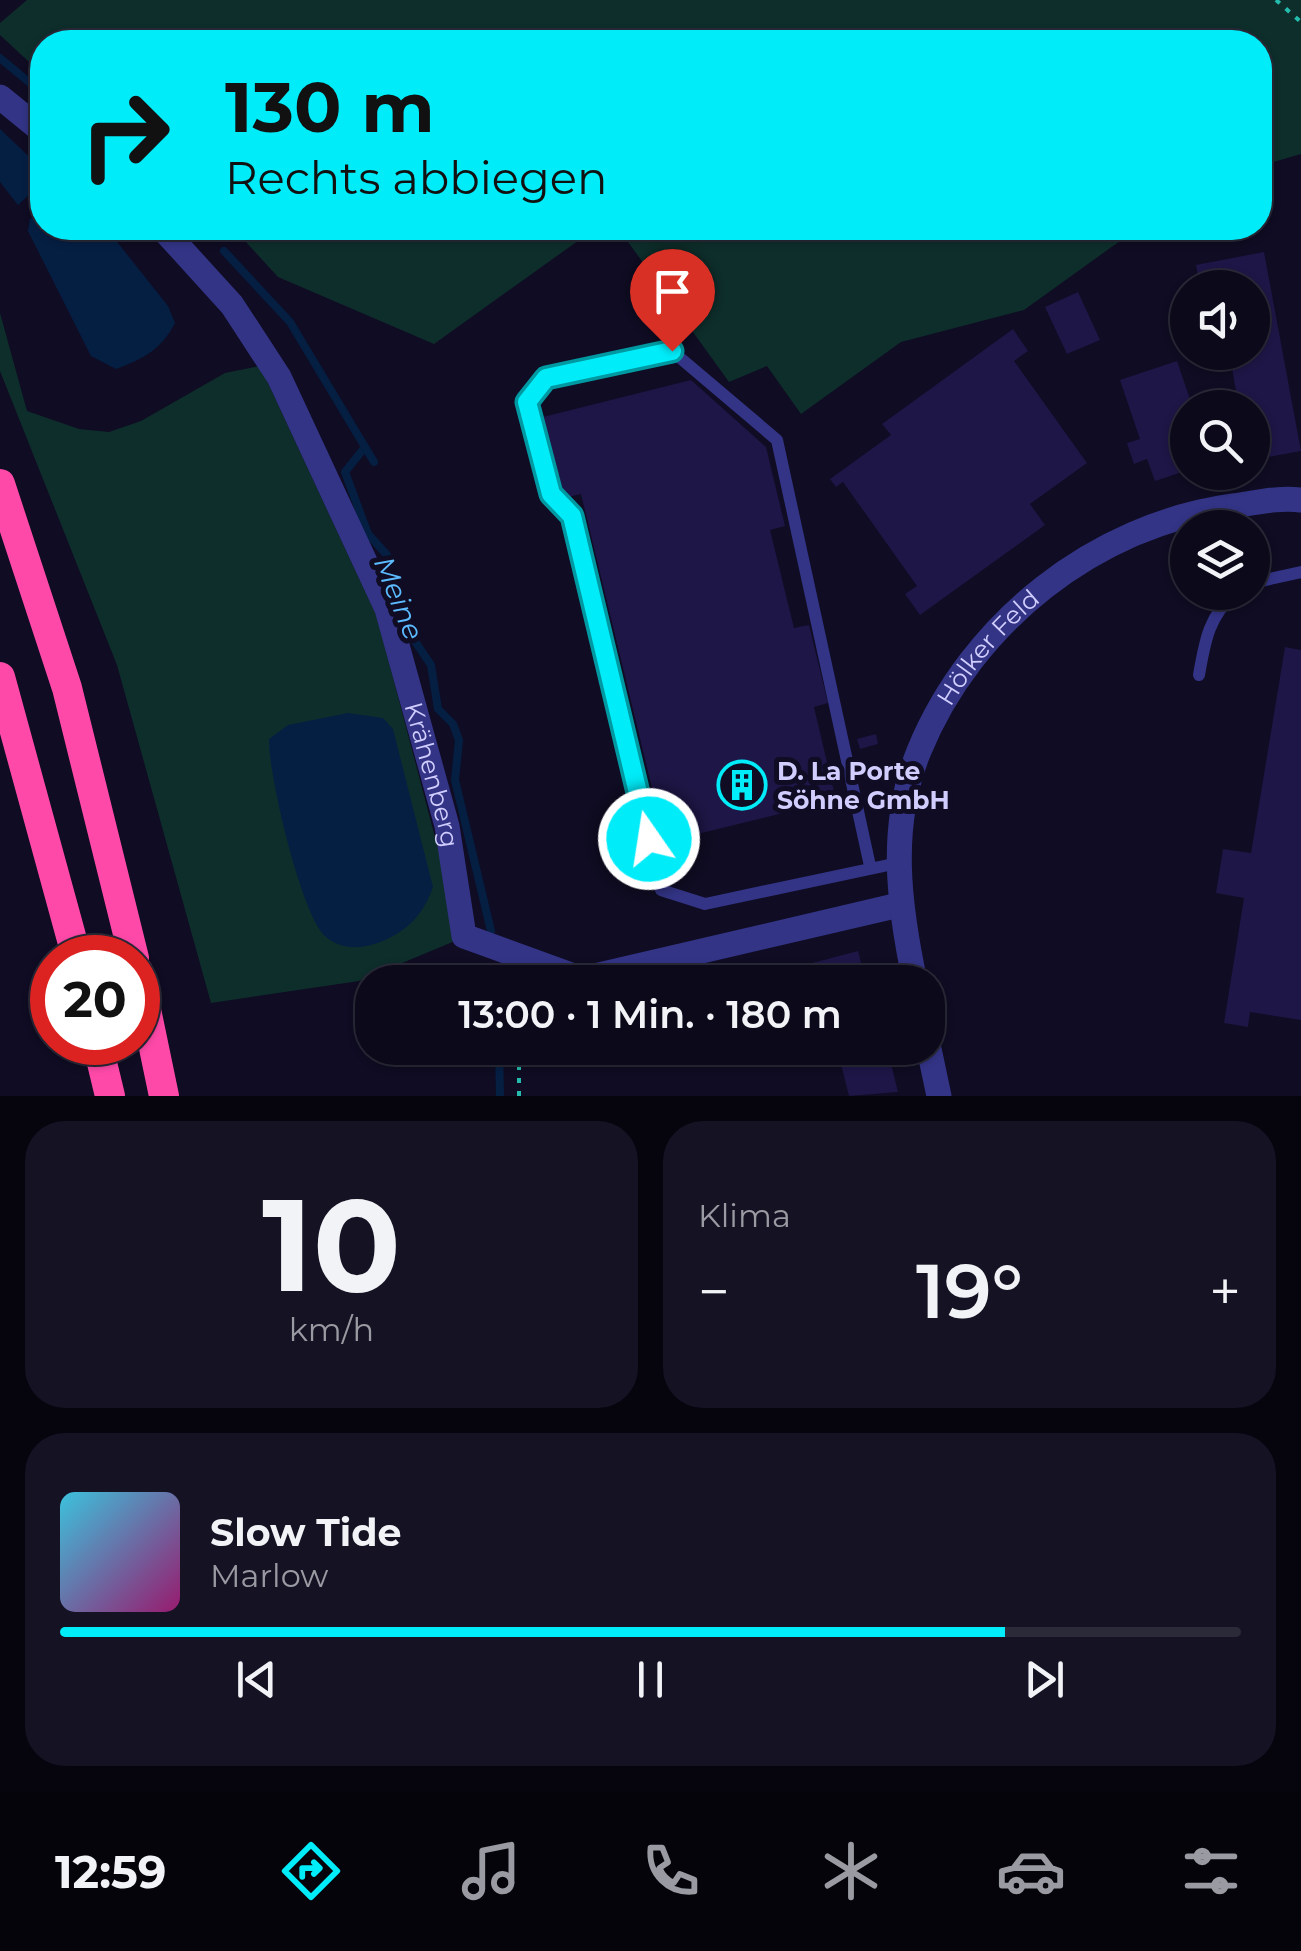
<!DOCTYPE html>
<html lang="de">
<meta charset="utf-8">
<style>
:root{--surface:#0b091a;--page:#141223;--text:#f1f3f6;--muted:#9a9aa2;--line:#2b2a39;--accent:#00ecf9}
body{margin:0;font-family:Montserrat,sans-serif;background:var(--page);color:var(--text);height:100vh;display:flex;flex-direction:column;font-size:38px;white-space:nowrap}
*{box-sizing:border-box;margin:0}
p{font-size:32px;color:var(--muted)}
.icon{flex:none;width:55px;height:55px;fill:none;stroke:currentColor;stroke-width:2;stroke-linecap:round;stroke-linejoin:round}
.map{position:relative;height:1096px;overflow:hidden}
.panel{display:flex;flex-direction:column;gap:25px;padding:25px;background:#06050e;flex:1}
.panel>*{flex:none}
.guide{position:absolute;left:30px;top:30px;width:1242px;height:210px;border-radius:40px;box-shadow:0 2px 8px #0004,0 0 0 2px var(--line);background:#00ecf9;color:#111;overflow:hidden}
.fabs{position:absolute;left:1170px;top:270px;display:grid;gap:20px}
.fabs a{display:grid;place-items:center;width:100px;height:100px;border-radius:50%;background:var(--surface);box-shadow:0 2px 8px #0004,0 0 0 2px var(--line);font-size:50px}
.speed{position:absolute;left:30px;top:935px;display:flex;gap:20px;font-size:50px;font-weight:700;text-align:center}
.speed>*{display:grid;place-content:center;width:130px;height:130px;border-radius:50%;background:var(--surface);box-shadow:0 2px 8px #0004,0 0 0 2px var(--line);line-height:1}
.speed .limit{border:15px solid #d22;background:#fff;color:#111}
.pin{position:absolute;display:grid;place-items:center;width:85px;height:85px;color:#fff;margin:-102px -42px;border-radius:50% 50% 50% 0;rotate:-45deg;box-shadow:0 0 10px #0007}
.pin .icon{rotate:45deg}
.me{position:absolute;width:110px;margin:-55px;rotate:347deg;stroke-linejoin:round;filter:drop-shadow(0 0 8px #0008)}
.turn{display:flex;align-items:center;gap:35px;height:210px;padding:0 30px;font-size:45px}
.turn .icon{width:130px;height:130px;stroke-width:2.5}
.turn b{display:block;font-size:70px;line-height:85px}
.big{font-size:75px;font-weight:600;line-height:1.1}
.panel .card{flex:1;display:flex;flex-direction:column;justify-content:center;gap:15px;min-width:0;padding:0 35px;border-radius:40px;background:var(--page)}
.panel .dial{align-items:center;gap:0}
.dial b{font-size:130px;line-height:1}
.song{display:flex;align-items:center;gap:30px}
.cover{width:120px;height:120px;border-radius:15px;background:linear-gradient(135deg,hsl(190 70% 55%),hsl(320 70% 35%))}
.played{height:10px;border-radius:5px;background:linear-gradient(90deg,var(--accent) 80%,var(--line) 80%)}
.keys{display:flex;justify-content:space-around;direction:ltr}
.heat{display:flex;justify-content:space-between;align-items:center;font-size:55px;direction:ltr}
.panel .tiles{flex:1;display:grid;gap:25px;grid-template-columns:1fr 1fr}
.card:last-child{grid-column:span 2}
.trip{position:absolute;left:355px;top:965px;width:590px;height:100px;border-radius:40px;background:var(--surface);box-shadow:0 2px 8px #0004,0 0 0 2px var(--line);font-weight:600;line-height:100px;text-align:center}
.tab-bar{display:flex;height:160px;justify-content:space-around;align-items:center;background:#04040a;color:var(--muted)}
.tab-bar .icon{width:70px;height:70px}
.tab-bar .active{color:var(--accent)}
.tab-bar b{font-size:45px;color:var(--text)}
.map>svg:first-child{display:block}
</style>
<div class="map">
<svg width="1301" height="1096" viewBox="0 0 1301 1096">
<rect width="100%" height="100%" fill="#0f0c23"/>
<g fill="#0e2e2b">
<polygon points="27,0 1301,0 1301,154 1260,166 1260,42 42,42 42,74 0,35 0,23"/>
<polygon points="233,228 596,228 434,344 278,277"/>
<polygon points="618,228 1138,228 1024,310 901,342 801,414 767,366 729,382"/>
<polygon points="0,313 27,411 79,429 109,432 141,421 225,373 260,366 377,617 455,913 455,941 359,981 211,1003 117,665 0,371"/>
</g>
<g fill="#051f43">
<polygon points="0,129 42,169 42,183 18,205 0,182"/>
<path d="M42,210V228H106L168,306L175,323C161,350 143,359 116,369L91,356L28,231L30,219Z"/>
<path d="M348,713L383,718L393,729L433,887C424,913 409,930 383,941C364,949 341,951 325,936C301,914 268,773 269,739L288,725Z"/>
</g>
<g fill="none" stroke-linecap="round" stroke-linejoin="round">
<g stroke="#051f43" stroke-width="8">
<polyline points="0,58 42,93"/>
<polyline points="200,228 208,234"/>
<polyline points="224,251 290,322 365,447 345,472 368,534 387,555 388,574 403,600 406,628 431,665 438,709 453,724 459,740 455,780 491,931"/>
<polyline points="365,447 374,462"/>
<polyline points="493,972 494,982"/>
<polyline points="499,1048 500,1096"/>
</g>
</g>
<g fill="#1e1646">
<polygon points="1264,252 1301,451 1252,460 1252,408 1239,408 1230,357 1213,360 1212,352 1252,352 1252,288 1200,288 1196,265"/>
<polygon points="1078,292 1100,340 1067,354 1045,307"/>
<polygon points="1013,329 1028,351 1014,361 1087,463 1030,504 1045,525 920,615 905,594 917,586 843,482 836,487 830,479 891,435 882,424"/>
<polygon points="1177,361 1193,408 1188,408 1188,470 1155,481 1147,459 1134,464 1127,443 1140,439 1120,380"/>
<polygon points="691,380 766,447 785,526 770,530 794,628 809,625 828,703 814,707 836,800 665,842 581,494 563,498 543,417"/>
<polygon points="1285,647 1301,650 1301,1020 1250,1012 1248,1027 1224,1023 1244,898 1216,893 1223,849 1251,853"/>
<polygon points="876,734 878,744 860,749 857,739"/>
<polygon points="858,951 866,982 805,982 801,966"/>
<polygon points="837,1048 887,1048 898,1092 849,1096"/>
</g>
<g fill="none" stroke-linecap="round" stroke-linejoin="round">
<g stroke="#24bdad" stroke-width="4" stroke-dasharray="5 8" stroke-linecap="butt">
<polyline points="1276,0 1301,22"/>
<polyline points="519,1096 519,1048"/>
</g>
<g stroke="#333486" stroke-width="12">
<polyline points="1252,583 1301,572"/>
<path d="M1199,675C1205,640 1209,616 1236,592"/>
<polyline points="870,866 777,440 672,351 546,378 527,402 551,494 572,516 661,890 705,904 898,863"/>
</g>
<g stroke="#333486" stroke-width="25">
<polyline points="0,97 42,131"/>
<path id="s1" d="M162,228L232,305L279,377L387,609L447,826L464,936L582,979L899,905"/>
<path id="s2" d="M915,982C899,906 888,827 919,751C972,622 1095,525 1233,506C1255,503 1279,497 1301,500"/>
<polyline points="928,1044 939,1096"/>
</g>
<g stroke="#ff49a9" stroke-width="30">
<polyline points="0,484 67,688 134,958"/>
<polyline points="0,677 77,958"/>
<polyline points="138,971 164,1096"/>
<polyline points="97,1042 110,1096"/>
</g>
</g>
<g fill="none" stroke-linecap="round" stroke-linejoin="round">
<g stroke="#0099a2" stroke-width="25">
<polyline id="route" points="649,839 572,516 551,494 527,402 546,378 672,351"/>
</g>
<use href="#route" stroke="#00ecf9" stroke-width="18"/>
</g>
<defs>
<g id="building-ring" transform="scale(2.5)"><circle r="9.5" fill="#0f0c23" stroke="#00ecf9" stroke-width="1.5"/><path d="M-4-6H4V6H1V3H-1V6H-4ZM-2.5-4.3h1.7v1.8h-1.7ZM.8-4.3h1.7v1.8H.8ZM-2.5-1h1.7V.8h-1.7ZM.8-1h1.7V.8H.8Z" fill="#00ecf9"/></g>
</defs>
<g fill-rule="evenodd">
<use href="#building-ring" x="742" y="785"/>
</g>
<g text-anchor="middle" stroke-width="10" stroke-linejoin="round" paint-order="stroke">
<g font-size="25" fill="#d1ceff" stroke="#0f0c23">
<text dy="9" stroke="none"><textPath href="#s2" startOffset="360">Hölker Feld</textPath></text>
<text dy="9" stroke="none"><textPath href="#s1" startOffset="618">Krähenberg</textPath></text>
</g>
<g font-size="25" font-weight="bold" fill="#d1ceff" stroke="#0f0c23" text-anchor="start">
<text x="777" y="780">D. La Porte<tspan x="777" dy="29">Söhne GmbH</tspan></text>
</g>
<g font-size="28" font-style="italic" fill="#5cbbff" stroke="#0f0c23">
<text transform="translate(399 598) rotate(68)" y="10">Meine</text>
</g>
</g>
</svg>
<div class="fabs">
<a><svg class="icon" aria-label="sound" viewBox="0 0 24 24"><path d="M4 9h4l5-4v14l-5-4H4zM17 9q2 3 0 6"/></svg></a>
<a><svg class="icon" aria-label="search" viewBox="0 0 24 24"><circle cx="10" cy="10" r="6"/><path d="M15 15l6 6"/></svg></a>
<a><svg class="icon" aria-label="layers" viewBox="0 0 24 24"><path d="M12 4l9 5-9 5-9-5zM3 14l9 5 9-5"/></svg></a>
</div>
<div class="speed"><div class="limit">20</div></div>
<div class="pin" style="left:672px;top:351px;background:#d93025"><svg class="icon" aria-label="arrive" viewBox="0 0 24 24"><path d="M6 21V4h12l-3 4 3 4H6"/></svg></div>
<svg class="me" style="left:649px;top:839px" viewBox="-20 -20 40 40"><circle r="17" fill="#00ecf9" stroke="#fff" stroke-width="3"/><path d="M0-11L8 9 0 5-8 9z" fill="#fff"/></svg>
<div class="trip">13:00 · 1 Min. · 180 m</div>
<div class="guide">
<div class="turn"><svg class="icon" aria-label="right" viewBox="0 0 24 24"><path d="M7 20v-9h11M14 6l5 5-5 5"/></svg><div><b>130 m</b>Rechts abbiegen</div></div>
</div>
</div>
<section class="panel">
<div class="tiles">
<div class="card dial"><b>10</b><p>km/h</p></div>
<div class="card"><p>Klima</p>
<div class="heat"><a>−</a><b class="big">19°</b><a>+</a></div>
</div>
<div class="card">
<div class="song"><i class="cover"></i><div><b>Slow Tide</b><p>Marlow</p></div></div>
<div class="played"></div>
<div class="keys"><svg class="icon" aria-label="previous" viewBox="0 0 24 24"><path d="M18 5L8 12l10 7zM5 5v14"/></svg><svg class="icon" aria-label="pause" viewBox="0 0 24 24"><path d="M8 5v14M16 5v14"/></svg><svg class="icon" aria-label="next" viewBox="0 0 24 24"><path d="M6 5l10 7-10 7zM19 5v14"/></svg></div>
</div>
</div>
</section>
<nav class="tab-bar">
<b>12:59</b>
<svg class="icon active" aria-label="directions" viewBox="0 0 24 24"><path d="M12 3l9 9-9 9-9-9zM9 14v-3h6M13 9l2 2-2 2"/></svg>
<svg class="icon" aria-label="music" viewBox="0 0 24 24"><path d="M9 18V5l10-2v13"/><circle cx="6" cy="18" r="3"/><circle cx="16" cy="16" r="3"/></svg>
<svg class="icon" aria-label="phone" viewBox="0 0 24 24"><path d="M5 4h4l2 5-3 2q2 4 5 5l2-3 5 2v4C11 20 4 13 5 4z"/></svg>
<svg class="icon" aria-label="climate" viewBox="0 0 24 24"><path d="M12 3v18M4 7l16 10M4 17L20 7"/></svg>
<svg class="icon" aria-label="car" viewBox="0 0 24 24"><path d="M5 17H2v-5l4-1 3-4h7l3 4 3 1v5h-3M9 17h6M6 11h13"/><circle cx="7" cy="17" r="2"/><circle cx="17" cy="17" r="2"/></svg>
<svg class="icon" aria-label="filters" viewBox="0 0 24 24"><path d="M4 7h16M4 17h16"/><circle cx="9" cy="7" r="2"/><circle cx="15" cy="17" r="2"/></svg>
</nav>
